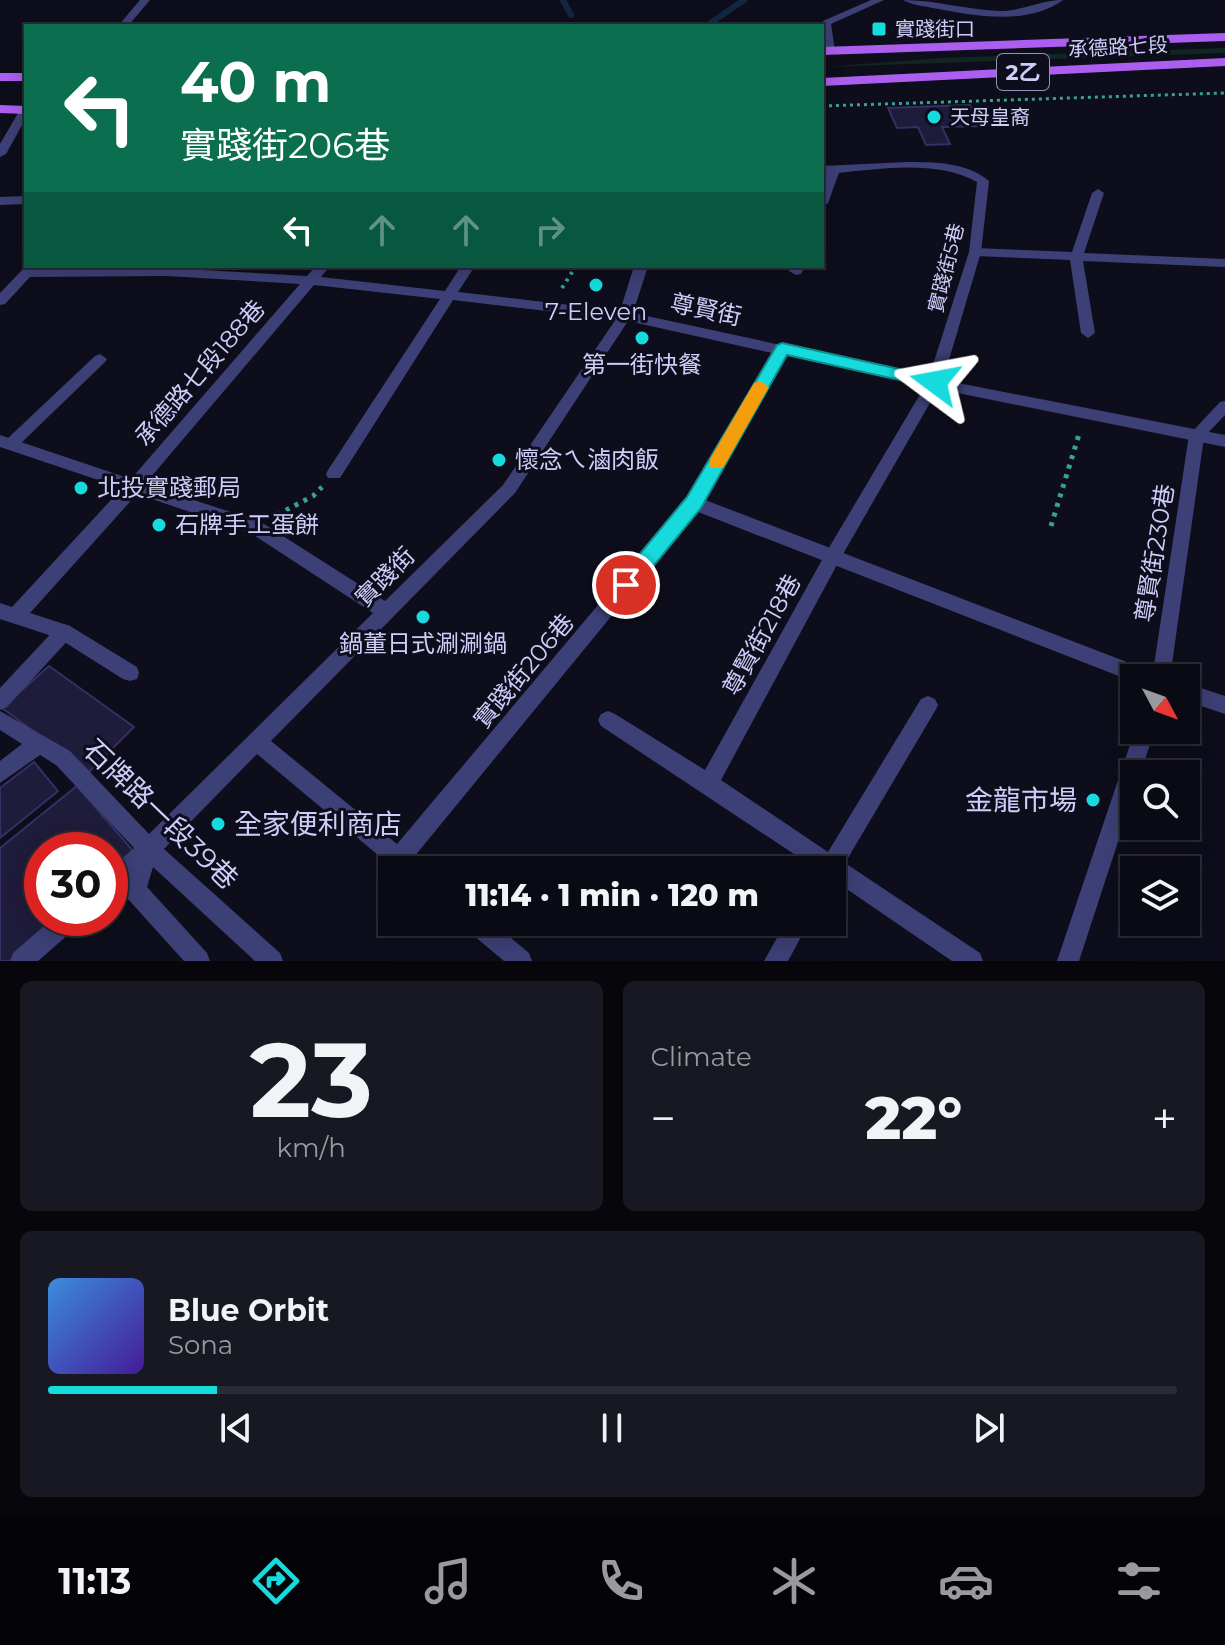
<!DOCTYPE html>
<meta charset="utf-8">
<style>
:root{--surface:#0a0a14;--page:#181822;--text:#f1f3f6;--muted:#999aa0;--line:#2a2b34;--accent:#16dadc}
body{margin:0;font-family:Montserrat,"Noto Sans TC",sans-serif;background:var(--page);color:var(--text);height:100vh;display:flex;flex-direction:column;font-size:30px;white-space:nowrap}
*{box-sizing:border-box;margin:0}
p{font-size:26px;color:var(--muted)}
.icon{flex:none;width:44px;height:44px;fill:none;stroke:currentColor;stroke-width:2;stroke-linecap:round;stroke-linejoin:round}
.map{position:relative;height:961px;overflow:hidden}
.panel{display:flex;flex-direction:column;gap:20px;padding:20px;background:#06060b;flex:1}
.panel>*{flex:none}
.guide{position:absolute;left:24px;top:24px;width:800px;height:244px;border-radius:0px;box-shadow:0 4px 20px #0003,0 0 0 2px var(--line);background:#0b6e4f;color:#fff;overflow:hidden}
.needle{width:52px;rotate:131deg}
.fabs{position:absolute;left:1120px;top:664px;display:grid;gap:16px}
.fabs a{display:grid;place-items:center;width:80px;height:80px;border-radius:0px;background:var(--surface);box-shadow:0 4px 20px #0003,0 0 0 2px var(--line);font-size:40px}
.speed{position:absolute;left:24px;top:832px;display:flex;gap:16px;font-size:40px;font-weight:700;text-align:center}
.speed>*{display:grid;place-content:center;width:104px;height:104px;border-radius:50%;background:var(--surface);box-shadow:0 4px 20px #0003,0 0 0 2px var(--line);line-height:1}
.speed .limit{border:12px solid #d22;background:#fff;color:#111}
.pin{position:absolute;display:grid;place-items:center;width:68px;height:68px;color:#fff;margin:-34px;border:4px solid #fff;border-radius:50%;box-shadow:0 2px 8px #0007}
.me{position:absolute;width:88px;margin:-44px;rotate:283deg;stroke-linejoin:round;filter:drop-shadow(0 0 6px #0008)}
.turn{display:flex;align-items:center;gap:28px;height:168px;padding:0 24px;font-size:36px}
.turn .icon{width:104px;height:104px;stroke-width:2.5}
.turn b{display:block;font-size:56px;line-height:68px}
.lanes{display:flex;align-items:center;height:76px;padding:0 24px;background:#0003;justify-content:center;gap:40px;direction:ltr}
.lanes .off{opacity:.35}
.big{font-size:60px;font-weight:800;line-height:1.1}
.panel .card{flex:1;display:flex;flex-direction:column;justify-content:center;gap:12px;min-width:0;padding:0 28px;border-radius:12px;background:var(--page)}
.panel .dial{align-items:center;gap:0}
.dial b{font-size:104px;line-height:1}
.song{display:flex;align-items:center;gap:24px}
.cover{width:96px;height:96px;border-radius:12px;background:linear-gradient(135deg,hsl(210 70% 55%),hsl(260 70% 35%))}
.played{height:8px;border-radius:4px;background:linear-gradient(90deg,var(--accent) 15%,var(--line) 15%)}
.keys{display:flex;justify-content:space-around;direction:ltr}
.heat{display:flex;justify-content:space-between;align-items:center;font-size:44px;direction:ltr}
.panel .tiles{flex:1;display:grid;gap:20px;grid-template-columns:1fr 1fr}
.card:last-child{grid-column:span 2}
.trip{position:absolute;left:378px;top:856px;width:468px;height:80px;border-radius:0px;background:var(--surface);box-shadow:0 4px 20px #0003,0 0 0 2px var(--line);font-weight:800;line-height:80px;text-align:center}
.tabs{display:flex;height:128px;justify-content:space-around;align-items:center;background:#040408;color:var(--muted)}
.tabs .icon{width:56px;height:56px}
.tabs .on{color:var(--accent)}
.tabs b{font-size:36px;color:var(--text)}
.map>svg:first-child{display:block}
</style>
<div class="map">
<svg width="1225" height="961" viewBox="0 0 1225 961">
<rect width="100%" height="100%" fill="#0e0d1b"/>
<polygon fill="#112522" points="1225,48 1225,53 824,67 941,58"/>
<g fill="none" stroke-linecap="round" stroke-linejoin="round">
<g stroke="#122840" stroke-width="6">
<polyline points="563,0 571,15"/>
<polyline points="706,26 744,0"/>
</g>
</g>
<g fill="#1f1b3a" stroke="#352f64" stroke-width="2">
<polygon points="970,105 981,126 942,127 950,144 926,145 918,127 897,128 888,108"/>
<polygon points="49,666 134,727 89,772 2,708"/>
<polygon points="34,762 58,791 0,838 0,788"/>
<polygon points="77,786 134,852 110,873 110,850 42,850 42,918 59,918 10,961 0,961 0,848"/>
</g>
<g fill="none" stroke-linecap="round" stroke-linejoin="round">
<polyline stroke="#38a292" stroke-width="3" stroke-dasharray="3 4" stroke-linecap="butt" points="822,106 1225,93"/>
<polyline stroke="#38a292" stroke-width="4" stroke-dasharray="3 5" stroke-linecap="butt" points="562,288 576,266"/>
<g stroke="#38a292" stroke-width="5" stroke-dasharray="4 6" stroke-linecap="butt">
<polyline points="277,515 313,496 322,487"/>
<polyline points="1051,526 1080,431"/>
</g>
<g fill="#3d4076" fill-rule="evenodd">
<polygon points="140,0 150,0 128,26 118,26"/>
<polygon points="871,0 884,0 831,24 835,51 826,53 823,21"/>
<path d="M903,0C936,0 967,10 1000,11C1022,11 1041,0 1063,0C1027,26 974,16 933,8C923,6 912,5 903,0Z"/>
<path d="M834,166L840,170L828,203L822,207C822,193 821,173 834,166Z"/>
<polygon points="1098,189 1104,193 1084,253 1225,259 1225,267 1083,261 1095,333 1088,338 1081,333 1070,260 975,256 969,252 975,248 1072,252 1092,193"/>
<polygon points="791,266 805,266 801,274 796,275 789,271"/>
<polygon points="100,354 107,359 105,362 16,448 6,448 3,444 6,440 95,356"/>
<polygon points="1225,401 1225,415 1204,437 1170,678 1134,678 1134,682 688,508 686,503 688,498 700,498 1153,672 1189,435 1220,402"/>
<polygon points="64,624 70,626 73,632 70,638 7,707 0,710 0,688 58,626"/>
</g>
<g fill="#3d4076" fill-rule="evenodd">
<polygon points="26,107 26,118 6,154 0,157 0,144 21,108"/>
<path d="M907,162C934,162 967,162 989,181L981,252L943,380L1225,435V447L938,389L839,561L721,780L828,852L921,699L928,696L935,699L938,705L935,711L845,863L980,953L983,961H952L832,879V870H818L601,726L598,720L601,714L608,711L615,714L705,770L827,551L925,386L785,355L700,508L414,857L421,862L424,870H396L257,754L164,849L280,953L283,961H255L153,867L147,887L207,953L210,961H184L127,898L124,890L127,883L110,894V869L134,848L56,765L40,755L0,783V761L22,744L0,730V711L70,751L149,834L373,613L249,532L137,494L30,613L70,626L137,667L139,673L137,679L130,681L123,679L58,638L0,619V603L12,607L122,488L0,447V435L131,479L300,284L167,276L30,277L5,304L0,305V293L26,266H38L37,269L167,268L307,276L316,266H330L321,277L445,291L461,266H475L458,292L620,311L634,266H648L633,313L929,377L969,252L977,182C933,157 870,171 822,174V166ZM314,285L440,299L328,470L326,474L328,478H340L453,300L616,319L503,485L385,601L261,522L145,484ZM628,321L772,353L688,498L397,844L271,741L515,493Z"/>
<polygon points="26,196 26,204 0,205 0,197"/>
<polygon points="1186,683 1225,696 1225,714 1186,701"/>
<polygon points="1135,730 1155,730 1140,774 1134,774 1134,793 1079,961 1057,961"/>
<polygon points="53,918 81,918 78,926 38,961 10,961 13,953"/>
<polygon points="464,922 492,922 529,953 532,961 504,961 467,930"/>
<polygon points="786,922 809,922 788,961 764,961"/>
</g>
<g fill="#ac5fef" fill-rule="evenodd">
<polygon points="1225,33 1225,41 822,55 822,47"/>
<polygon points="1225,58 1225,66 822,86 822,78"/>
<rect x="0" y="73" width="26" height="8"/>
<polygon points="0,105 26,106 26,114 0,113"/>
</g>
</g>
<polygon fill="#16dadc" stroke="#0e8e8f" stroke-width="2" points="782,343 935,377 944,382 935,388 787,355 701,508 633,591 619,591 616,585 619,579 687,497 777,345"/>
<polygon fill="#f59e0b" points="760,381 769,387 723,468 710,468 710,459 754,383"/>
<g fill="#16dadc" stroke="#0e0d1b" stroke-width="3">
<rect x="871" y="21" width="16" height="16" rx="4"/>
<circle cx="934" cy="117" r="8"/>
<circle cx="596" cy="285" r="8"/>
<circle cx="642" cy="338" r="8"/>
<circle cx="499" cy="460" r="8"/>
<circle cx="81" cy="488" r="8"/>
<circle cx="159" cy="525" r="8"/>
<circle cx="423" cy="617" r="8"/>
<circle cx="1093" cy="800" r="8"/>
<circle cx="218" cy="824" r="8"/>
</g>
<g text-anchor="middle" stroke-width="6" stroke-linejoin="round" paint-order="stroke">
<g font-size="20" fill="#cecdfa" stroke="#0e0d1b" text-anchor="start">
<text x="895" y="36">實踐街口</text>
<text x="950" y="124">天母皇裔</text>
</g>
<g font-size="20" fill="#cecdfa" stroke="#0e0d1b">
<text transform="translate(1118 47) rotate(-3)" y="7">承德路七段</text>
<text transform="translate(946 268) rotate(-76)" y="7">實踐街5巷</text>
</g>
<rect fill="#0e0d1b" stroke="#9493b7" stroke-width="2" x="997" y="54" width="52" height="36" rx="6"/>
<g font-size="22" font-weight="bold" fill="#cecdfa">
<text x="1023" y="80">2乙</text>
</g>
<g font-size="24" fill="#cecdfa" stroke="#0e0d1b">
<text transform="translate(706 310) rotate(12)" y="8">尊賢街</text>
<text transform="translate(200 373) rotate(-49)" y="8">承德路七段188巷</text>
<text transform="translate(1155 553) rotate(-81)" y="8">尊賢街230巷</text>
<text transform="translate(385 577) rotate(-45)" y="8">實踐街</text>
<text transform="translate(762 635) rotate(-61)" y="8">尊賢街218巷</text>
<text transform="translate(524 671) rotate(-50)" y="8">實踐街206巷</text>
</g>
<g font-size="24" fill="#cecdfa" stroke="#0e0d1b">
<text x="596" y="320">7-Eleven</text>
<text x="642" y="373">第一街快餐</text>
<text x="515" y="468" text-anchor="start">懷念ㄟ滷肉飯</text>
<text x="97" y="496" text-anchor="start">北投實踐郵局</text>
<text x="175" y="533" text-anchor="start">石牌手工蛋餅</text>
<text x="423" y="652">鍋董日式涮涮鍋</text>
</g>
<g font-size="28" fill="#cecdfa" stroke="#0e0d1b" text-anchor="end">
<text x="1077" y="810">金龍市場</text>
<text x="234" y="834" text-anchor="start">全家便利商店</text>
</g>
<g font-size="28" fill="#cecdfa" stroke="#0e0d1b">
<text transform="translate(161 814) rotate(44)" y="10">石牌路一段39巷</text>
</g>
</g>
</svg>
<div class="fabs">
<a><svg class="needle" viewBox="-14 -14 28 28"><path d="M0-13l5 13h-10z" fill="#e53935"/><path d="M0 13l5-13h-10z" fill="#999aa0"/></svg></a>
<a><svg class="icon" aria-label="search" viewBox="0 0 24 24"><circle cx="10" cy="10" r="6"/><path d="M15 15l6 6"/></svg></a>
<a><svg class="icon" aria-label="layers" viewBox="0 0 24 24"><path d="M12 4l9 5-9 5-9-5zM3 14l9 5 9-5"/></svg></a>
</div>
<div class="speed"><div class="limit">30</div></div>
<div class="pin" style="left:626px;top:585px;background:#d93025"><svg class="icon" aria-label="arrive" viewBox="0 0 24 24"><path d="M6 21V4h12l-3 4 3 4H6"/></svg></div>
<svg class="me" style="left:935px;top:382px" viewBox="-20 -20 40 40"><path d="M0-17L14 15 0 8-14 15z" fill="#16dadc" stroke="#fff" stroke-width="4"/></svg>
<div class="trip">11:14 · 1 min · 120 m</div>
<div class="guide">
<div class="turn"><svg class="icon" aria-label="left" viewBox="0 0 24 24"><path d="M17 20v-9H6M10 6l-5 5 5 5"/></svg><div><b>40 m</b>實踐街206巷</div></div>
<div class="lanes"><svg class="icon" aria-label="left" viewBox="0 0 24 24"><path d="M17 20v-9H6M10 6l-5 5 5 5"/></svg><svg class="icon off" aria-label="ahead" viewBox="0 0 24 24"><path d="M12 20V5M6 11l6-6 6 6"/></svg><svg class="icon off" aria-label="ahead" viewBox="0 0 24 24"><path d="M12 20V5M6 11l6-6 6 6"/></svg><svg class="icon off" aria-label="right" viewBox="0 0 24 24"><path d="M7 20v-9h11M14 6l5 5-5 5"/></svg></div>
</div>
</div>
<section class="panel">
<div class="tiles">
<div class="card dial"><b>23</b><p>km/h</p></div>
<div class="card"><p>Climate</p>
<div class="heat"><a>−</a><b class="big">22°</b><a>+</a></div>
</div>
<div class="card">
<div class="song"><i class="cover"></i><div><b>Blue Orbit</b><p>Sona</p></div></div>
<div class="played"></div>
<div class="keys"><svg class="icon" aria-label="previous" viewBox="0 0 24 24"><path d="M18 5L8 12l10 7zM5 5v14"/></svg><svg class="icon" aria-label="pause" viewBox="0 0 24 24"><path d="M8 5v14M16 5v14"/></svg><svg class="icon" aria-label="next" viewBox="0 0 24 24"><path d="M6 5l10 7-10 7zM19 5v14"/></svg></div>
</div>
</div>
</section>
<nav class="tabs">
<b>11:13</b>
<svg class="icon on" aria-label="directions" viewBox="0 0 24 24"><path d="M12 3l9 9-9 9-9-9zM9 14v-3h6M13 9l2 2-2 2"/></svg>
<svg class="icon" aria-label="music" viewBox="0 0 24 24"><path d="M9 18V5l10-2v13"/><circle cx="6" cy="18" r="3"/><circle cx="16" cy="16" r="3"/></svg>
<svg class="icon" aria-label="phone" viewBox="0 0 24 24"><path d="M5 4h4l2 5-3 2q2 4 5 5l2-3 5 2v4C11 20 4 13 5 4z"/></svg>
<svg class="icon" aria-label="climate" viewBox="0 0 24 24"><path d="M12 3v18M4 7l16 10M4 17L20 7"/></svg>
<svg class="icon" aria-label="car" viewBox="0 0 24 24"><path d="M5 17H2v-5l4-1 3-4h7l3 4 3 1v5h-3M9 17h6M6 11h13"/><circle cx="7" cy="17" r="2"/><circle cx="17" cy="17" r="2"/></svg>
<svg class="icon" aria-label="filters" viewBox="0 0 24 24"><path d="M4 7h16M4 17h16"/><circle cx="9" cy="7" r="2"/><circle cx="15" cy="17" r="2"/></svg>
</nav>
